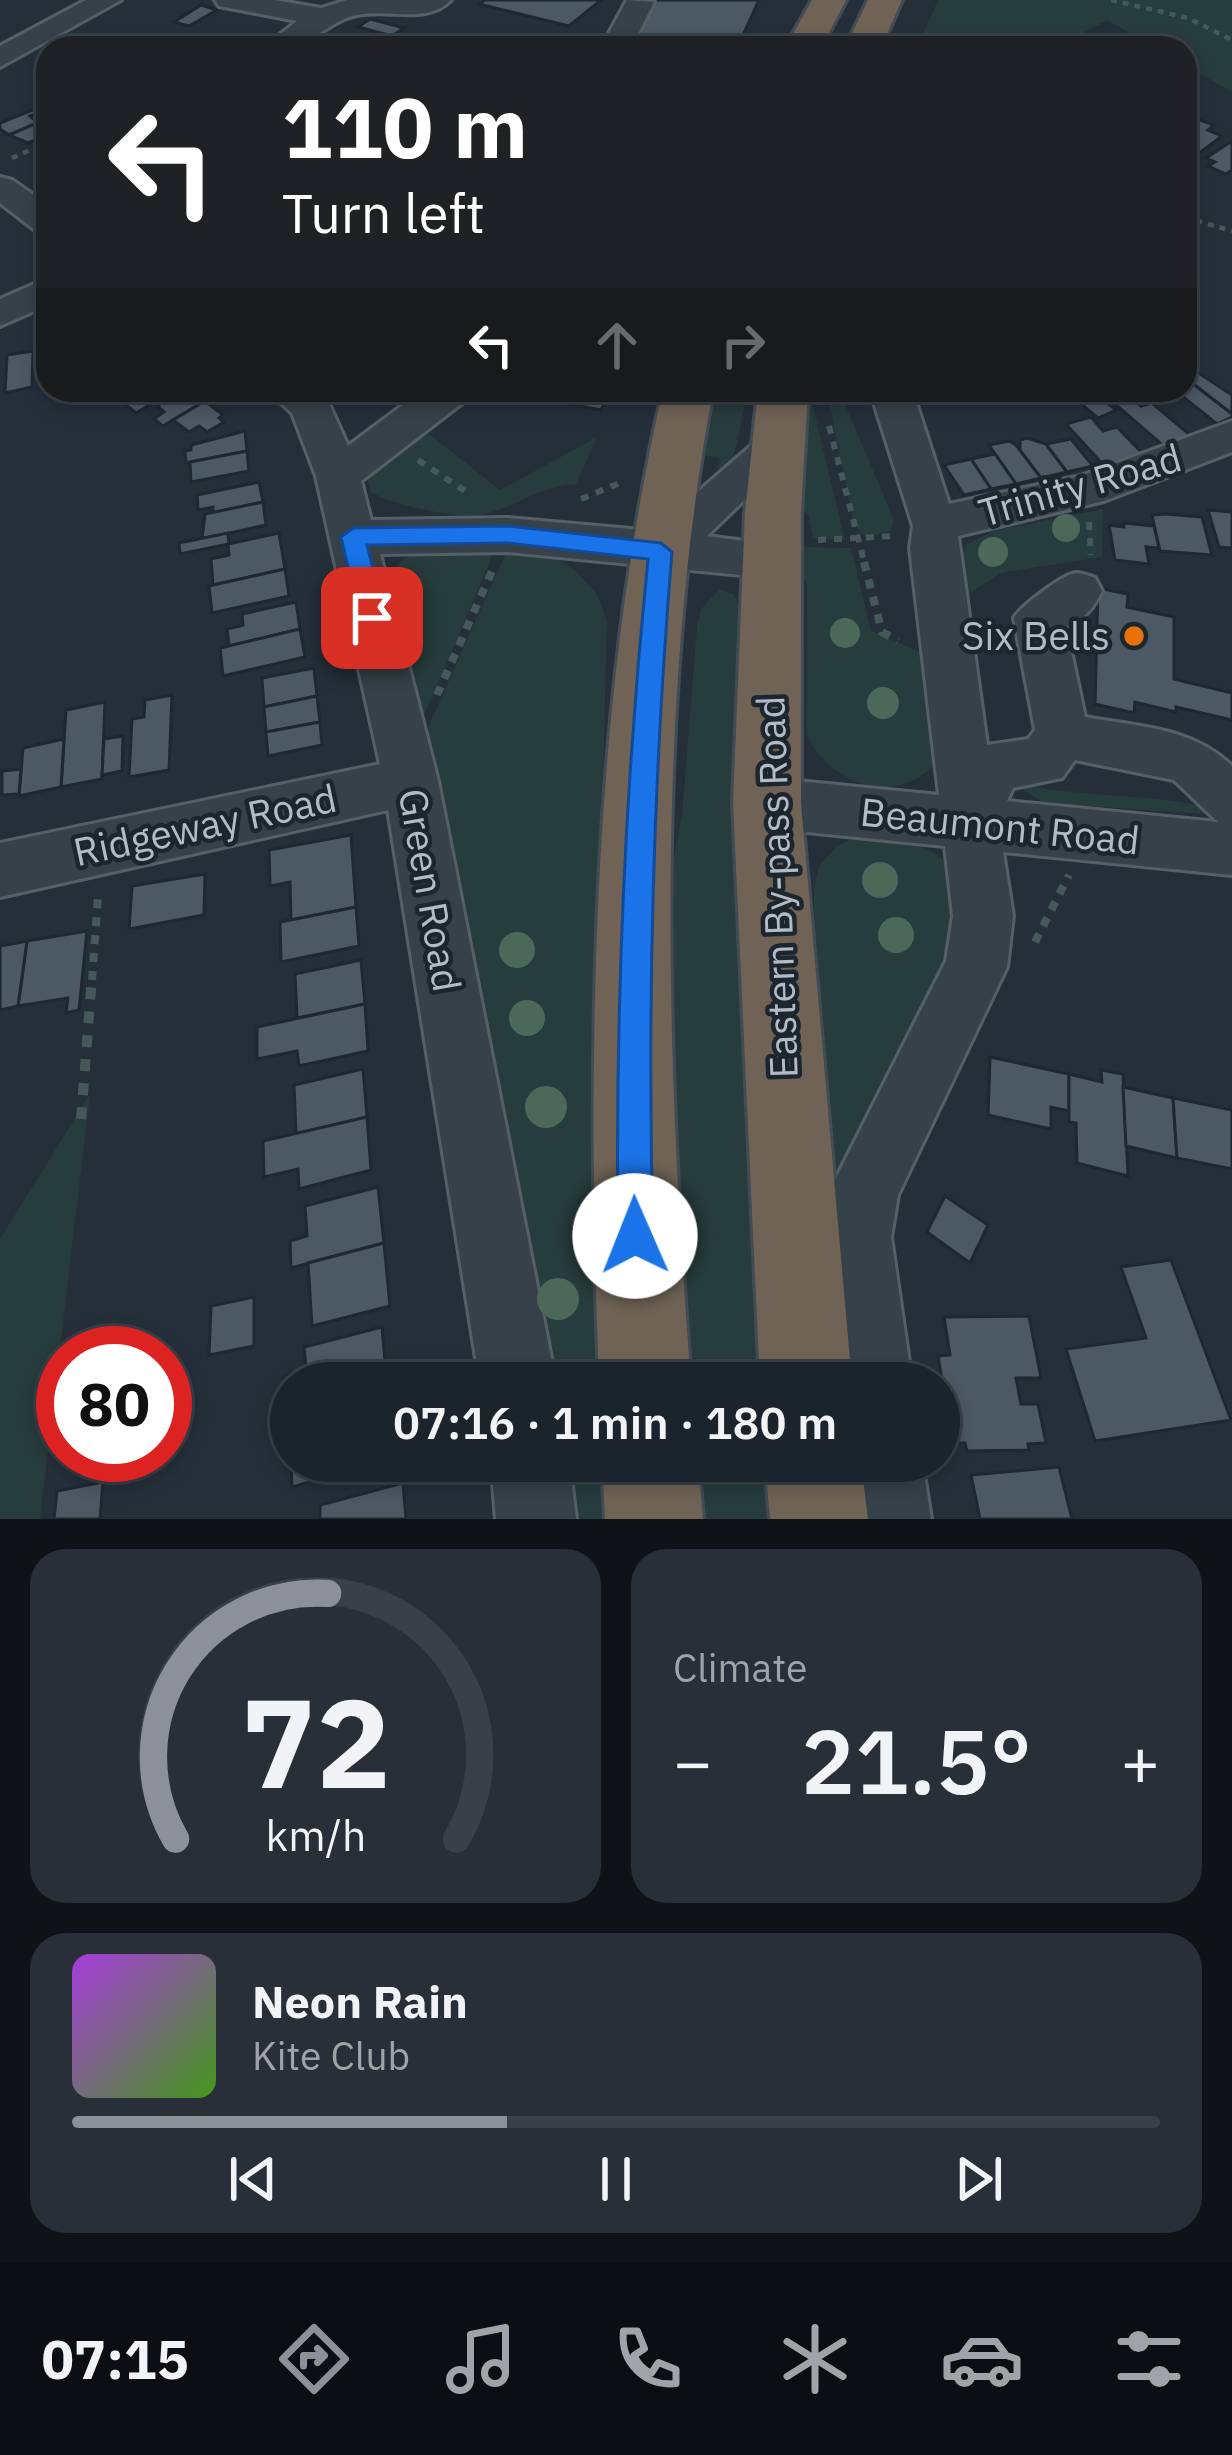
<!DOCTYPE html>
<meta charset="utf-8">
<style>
:root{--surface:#1b232c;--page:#282f38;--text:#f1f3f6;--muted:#a0a4a9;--line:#394048;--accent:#8c9099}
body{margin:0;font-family:"IBM Plex Sans",sans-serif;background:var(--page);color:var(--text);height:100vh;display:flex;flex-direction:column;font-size:45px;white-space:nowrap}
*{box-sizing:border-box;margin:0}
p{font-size:39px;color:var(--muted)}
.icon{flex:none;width:66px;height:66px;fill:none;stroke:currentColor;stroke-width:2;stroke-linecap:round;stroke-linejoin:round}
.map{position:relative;height:1519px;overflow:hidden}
.drawer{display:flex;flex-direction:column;gap:30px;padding:30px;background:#0f1318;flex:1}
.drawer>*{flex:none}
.guide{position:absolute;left:36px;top:36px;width:1161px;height:366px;border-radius:36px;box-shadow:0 6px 18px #0003,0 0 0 3px var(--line);background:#202124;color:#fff;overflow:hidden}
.speed{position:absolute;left:36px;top:1326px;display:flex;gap:24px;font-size:60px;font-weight:700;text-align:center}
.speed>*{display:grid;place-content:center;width:156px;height:156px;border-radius:50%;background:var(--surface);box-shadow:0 6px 18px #0003,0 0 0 3px var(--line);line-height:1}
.speed .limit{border:18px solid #d22;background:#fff;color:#111}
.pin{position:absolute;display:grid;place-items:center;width:102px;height:102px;color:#fff;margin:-51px;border-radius:24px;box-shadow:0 6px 18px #0006}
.me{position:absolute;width:132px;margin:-66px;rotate:359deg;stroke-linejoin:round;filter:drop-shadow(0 0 9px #0008)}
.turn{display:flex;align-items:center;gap:42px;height:252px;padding:0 48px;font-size:54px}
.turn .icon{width:156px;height:156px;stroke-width:2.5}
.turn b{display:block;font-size:84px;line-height:102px}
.lanes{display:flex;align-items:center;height:114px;padding:0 48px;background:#0003;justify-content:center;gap:60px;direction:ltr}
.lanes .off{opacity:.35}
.big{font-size:90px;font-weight:600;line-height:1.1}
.drawer .widget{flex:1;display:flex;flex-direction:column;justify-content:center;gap:18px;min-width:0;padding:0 42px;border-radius:36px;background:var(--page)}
.drawer .dial{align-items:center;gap:0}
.dial svg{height:312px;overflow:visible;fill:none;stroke:var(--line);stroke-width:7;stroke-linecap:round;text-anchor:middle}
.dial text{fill:var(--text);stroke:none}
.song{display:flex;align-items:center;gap:36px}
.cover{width:144px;height:144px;border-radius:18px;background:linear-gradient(135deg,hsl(280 70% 55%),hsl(100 70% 35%))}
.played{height:12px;border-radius:6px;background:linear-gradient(90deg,var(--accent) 40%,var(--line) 40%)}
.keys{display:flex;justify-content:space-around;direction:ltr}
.heat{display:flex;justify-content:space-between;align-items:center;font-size:66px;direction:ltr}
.drawer .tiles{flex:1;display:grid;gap:30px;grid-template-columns:1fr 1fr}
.widget:last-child{grid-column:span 2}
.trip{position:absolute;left:270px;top:1362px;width:690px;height:120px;border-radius:60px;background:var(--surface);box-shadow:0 6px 18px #0003,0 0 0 3px var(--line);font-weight:600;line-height:120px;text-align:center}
.dock{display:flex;height:192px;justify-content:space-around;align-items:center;background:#0b0e12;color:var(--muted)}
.dock .icon{width:84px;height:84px}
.dock .active{color:var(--accent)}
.dock b{font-size:54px;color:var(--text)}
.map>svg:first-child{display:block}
</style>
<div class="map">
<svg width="1232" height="1519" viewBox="0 0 1232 1519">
<rect width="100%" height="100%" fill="#242f3a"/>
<g fill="#273c3c">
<polygon points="938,0 1232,0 1232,92 1185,65 1185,48 1156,48 1107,20 1055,48 917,48"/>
<polygon points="707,390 748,390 733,461 715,489 720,457 697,455"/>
<polygon points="797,390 809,390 845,540 813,538 808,514 795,506"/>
<polygon points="827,390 839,390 894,520 890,531 866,537 854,525"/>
<path d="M423,429L500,490L597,437L576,484C533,488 518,507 484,514C459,519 393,506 371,492L366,471Z"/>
<polygon points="1103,509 1102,557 1001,573 967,595 958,567 966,544 994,531"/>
<polygon points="497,545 416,734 388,585 400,562 413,553"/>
<polygon points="509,546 556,558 575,570 597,594 607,621 603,780 608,903 609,1383 537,1383 418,750"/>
<path d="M796,547L851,548L871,631L933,657L936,763C895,808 829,785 806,733L807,584L795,568Z"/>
<polygon points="720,589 733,594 746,616 772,1383 677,1383 669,883 682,815 697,626 701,609"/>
<path d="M1012,782C1084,801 1163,789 1232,816L1044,803Z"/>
<path d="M860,835C895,836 949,845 959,887C963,902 960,936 954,951C924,1037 873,1128 835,1212L814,1012V889L819,866L837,846Z"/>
<polygon points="90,1094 40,1519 0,1519 0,1239"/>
<polygon points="548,1461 614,1461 618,1519 556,1519"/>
<polygon points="683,1461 778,1461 783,1519 689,1519"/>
</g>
<g fill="#4d5865" stroke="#1e2831" stroke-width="3">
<polygon points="485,0 601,0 569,26 479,4"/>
<polygon points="649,0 759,0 737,48 621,48"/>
<polygon points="201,5 217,10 189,26 174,22"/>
<polygon points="370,19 397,26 404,28 392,36 358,27"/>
<polygon points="32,110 37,113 30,116 38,123 9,135 0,129 0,123"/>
<polygon points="46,119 48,135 28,143 9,135"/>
<polygon points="1197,119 1214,125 1208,130 1222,136 1198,154 1185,149 1191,142 1185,140 1185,128"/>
<polygon points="1232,141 1232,170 1226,174 1208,166 1215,162 1206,158"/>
<polygon points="33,351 32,387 5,393 7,355"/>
<polygon points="1197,372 1232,395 1232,414 1188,380 1186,375"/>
<polygon points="1188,380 1232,414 1232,417 1217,424 1182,396 1178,390 1185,390"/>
<polygon points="127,390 174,390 136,413 116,397"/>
<polygon points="185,390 205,401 163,426 154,419 164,412 157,406"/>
<polygon points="494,390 610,390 601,410"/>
<polygon points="1064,390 1091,390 1116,410 1098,418"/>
<polygon points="1131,398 1141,406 1152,403 1195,439 1168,450 1115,404"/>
<polygon points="205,401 223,415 219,418 224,422 207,432 199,426 189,432 173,420"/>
<polygon points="1091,417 1103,431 1117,427 1147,458 1107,469 1066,424"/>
<polygon points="245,431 247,451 186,463 185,451 191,450 191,445"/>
<polygon points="1027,438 1046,444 1067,472 1041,478 1020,451 1020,440"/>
<polygon points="1071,439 1093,466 1067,472 1046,444"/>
<polygon points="1009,441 1016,445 1041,478 1016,484 989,445"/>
<polygon points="247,451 249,471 191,482 190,462"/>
<polygon points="995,454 1016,484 991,489 971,459"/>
<polygon points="971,459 991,489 964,495 944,465"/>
<polygon points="259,482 263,502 213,513 213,507 198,510 197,495"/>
<polygon points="263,502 266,525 202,539 205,514"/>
<polygon points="1208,510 1232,512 1232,548 1219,547"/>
<polygon points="1166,514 1202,517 1212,555 1160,551 1152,515"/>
<polygon points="1124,523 1154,526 1159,548 1146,547 1149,564 1115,560 1109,525 1124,527"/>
<polygon points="228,533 229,544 180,554 179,543"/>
<polygon points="279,533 285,569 213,585 211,559 229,555 228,544"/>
<polygon points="285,569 289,596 212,613 209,586"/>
<polygon points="1098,588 1128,594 1127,607 1174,617 1174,679 1232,693 1232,720 1176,707 1176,712 1135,702 1134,713 1095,704"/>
<polygon points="296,602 300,629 229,646 227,629 243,625 242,614"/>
<polygon points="300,629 305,657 223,676 220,648"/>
<polygon points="314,668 317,696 264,707 262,678"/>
<polygon points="172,695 169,770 129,777 132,719 144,717 145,700"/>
<polygon points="317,696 320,722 266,732 264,707"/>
<polygon points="105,702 102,779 61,787 66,710"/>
<polygon points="320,722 322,745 268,756 266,732"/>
<polygon points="123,736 122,771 102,775 104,739"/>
<polygon points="64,739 61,787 19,796 23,748"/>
<polygon points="21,769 19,794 2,795 2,771"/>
<polygon points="351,835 356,907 291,920 290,882 270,886 269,850"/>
<polygon points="205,874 204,915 129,929 132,886"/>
<polygon points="356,907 359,946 281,962 280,922"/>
<polygon points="87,931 79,1010 66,1013 68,998 18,1006 27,941"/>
<polygon points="27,941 18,1006 0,1010 0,946"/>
<polygon points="361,960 365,1004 297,1018 295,974"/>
<polygon points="365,1004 368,1051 299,1066 297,1051 257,1059 257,1027"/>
<polygon points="990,1057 1069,1074 1069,1111 1051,1107 1051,1129 988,1115"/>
<polygon points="363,1069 367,1117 296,1134 294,1085"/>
<polygon points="1101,1070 1123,1074 1128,1176 1077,1163 1076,1123 1069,1122 1069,1074 1102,1082"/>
<polygon points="1123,1087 1173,1098 1177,1158 1126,1146"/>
<polygon points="1173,1098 1232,1110 1232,1169 1177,1158"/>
<polygon points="367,1117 371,1170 299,1189 298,1169 264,1177 263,1141"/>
<polygon points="378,1187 384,1243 291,1268 290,1241 307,1236 305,1206"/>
<polygon points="945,1196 988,1225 970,1263 927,1232"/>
<polygon points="384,1243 390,1306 312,1326 308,1263"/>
<polygon points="1171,1260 1231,1420 1095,1441 1066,1349 1146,1338 1121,1267"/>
<polygon points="254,1297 254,1346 209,1355 211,1306"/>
<polygon points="1029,1316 1041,1378 1016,1378 1021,1404 1038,1404 1046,1443 1028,1444 1029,1450 967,1451 965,1443 952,1443 938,1356 950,1355 944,1317"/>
<polygon points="382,1327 387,1383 291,1383 291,1417 286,1419 285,1375 306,1369 304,1347"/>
<polygon points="291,1461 385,1461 292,1487"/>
<polygon points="1059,1467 1072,1519 980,1519 971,1475"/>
<polygon points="103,1482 100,1519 54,1519 57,1491"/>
<polygon points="403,1483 406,1519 320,1519 320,1505"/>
</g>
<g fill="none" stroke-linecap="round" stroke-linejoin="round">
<g stroke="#555f68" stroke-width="6">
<g id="minor">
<polygon points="86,0 121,0 0,67 0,46"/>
<path d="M215,0H275L321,8L347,0H451C427,25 388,8 357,15C328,20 307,52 278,46L273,40L297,21L219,6Z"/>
<polygon points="627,0 654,2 631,48 601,48"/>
<polygon points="0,177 12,180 48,205 48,233 35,230 0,203"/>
<polygon points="48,278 48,305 0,326 0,299"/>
<polygon points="267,390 317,390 325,395 348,446 423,390 472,390 466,400 361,481 371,520 508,518 653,531 761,437 776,433 791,437 798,448 707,536 789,547 796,560 789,573 772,578 508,552 380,554 438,781 556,1383 480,1383 388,810 0,897 0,843 380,764 316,476 292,413"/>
<path d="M870,390H912L949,504L1081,476L1232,421V452L1104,501L958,536L987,745L1028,739L1035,730L1014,618C1020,607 1063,574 1076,573C1080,573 1091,576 1095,578L1102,591C1093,609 1084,619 1066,627L1085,717C1139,727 1192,727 1232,766V875L1003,852L1013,916L1007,967L898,1195L891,1237L912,1383H836L821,1237L830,1190L946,961L953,916L945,846L767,828L747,820L739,803L747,786L767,778L939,795L910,548L913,526ZM1075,760L1174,780L1218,822L1007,801L1013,788L1062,778Z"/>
<polygon points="491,1461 569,1461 576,1519 496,1519"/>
<polygon points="844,1461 922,1461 931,1519 851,1519"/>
</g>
</g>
<g stroke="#424c55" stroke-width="6">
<g id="highway">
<polygon points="812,0 846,0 821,48 785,48"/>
<polygon points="868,0 902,0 881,48 845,48"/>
<path d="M663,390H713C654,708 666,1062 691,1383H599C587,1060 590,706 663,390Z"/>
<polygon points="758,390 808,390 801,513 801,803 852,1383 760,1383 733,803 745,513"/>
<polygon points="602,1461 698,1461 703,1519 605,1519"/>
<polygon points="765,1461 861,1461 868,1519 770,1519"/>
</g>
</g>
<g stroke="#45595a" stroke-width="4.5" stroke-dasharray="6 6" stroke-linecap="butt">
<polyline points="1111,0 1188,18 1232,40"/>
<polyline points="12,158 48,142"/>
<polyline points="1185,217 1232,231"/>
</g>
<g stroke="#45595a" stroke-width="6" stroke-dasharray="8 8" stroke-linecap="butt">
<polyline points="829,426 865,565"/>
<polyline points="418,460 471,495"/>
<polyline points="581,499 622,482"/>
<polyline points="1089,522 1091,555"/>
<polyline points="818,540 893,536"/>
</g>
<g stroke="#45595a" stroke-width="8" stroke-dasharray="9 9" stroke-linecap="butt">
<polyline points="864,562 882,632 898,641"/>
<polyline points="437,695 492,571"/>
<polyline points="1035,942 1069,875"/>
<polyline points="92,980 98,896"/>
</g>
<polyline stroke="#45595a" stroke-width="10" stroke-dasharray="12 12" stroke-linecap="butt" points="81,1119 92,977"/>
<use href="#minor" fill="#37414a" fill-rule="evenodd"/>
<use href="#highway" fill="#706355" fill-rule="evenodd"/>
</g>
<g fill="#4b6858">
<circle cx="1066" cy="528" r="14"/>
<circle cx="993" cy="552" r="15"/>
<circle cx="845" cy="633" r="15"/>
<circle cx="883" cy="703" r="16"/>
<circle cx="880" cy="880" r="18"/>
<circle cx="896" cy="935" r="18"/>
<circle cx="517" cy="950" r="18"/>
<circle cx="527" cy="1018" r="18"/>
<circle cx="546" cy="1107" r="21"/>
<circle cx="558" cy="1299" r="21"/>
</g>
<path fill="#1a73e8" stroke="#114b97" stroke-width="3" d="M508,526L661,543L672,552C653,780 647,1007 653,1236L648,1249L635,1254L623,1249L618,1236C615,1009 625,785 648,559L508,543L367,545L385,618L372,628L360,618L341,537L353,528Z"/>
<circle fill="#e8710a" stroke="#1c262f" stroke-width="4.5" cx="1134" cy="636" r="12"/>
<g text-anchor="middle" stroke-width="9" stroke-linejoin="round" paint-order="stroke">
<g font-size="39" fill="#b3bcc6" stroke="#1c262f">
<text transform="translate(1080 485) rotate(-16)" y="14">Trinity Road</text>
<text transform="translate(205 825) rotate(-12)" y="14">Ridgeway Road</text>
<text transform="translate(1000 826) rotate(6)" y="14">Beaumont Road</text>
<text transform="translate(777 887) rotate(-92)" y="14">Eastern By-pass Road</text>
<text transform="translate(430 890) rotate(80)" y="14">Green Road</text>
</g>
<g font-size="39" fill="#b3bcc6" stroke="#1c262f" text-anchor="end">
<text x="1110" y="650">Six Bells</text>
</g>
</g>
</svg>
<div class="speed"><div class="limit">80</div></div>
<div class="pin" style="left:372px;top:618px;background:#d93025"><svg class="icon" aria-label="arrive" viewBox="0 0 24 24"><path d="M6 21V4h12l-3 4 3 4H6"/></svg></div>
<svg class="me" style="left:635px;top:1236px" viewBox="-20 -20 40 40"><circle r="19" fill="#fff"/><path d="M0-13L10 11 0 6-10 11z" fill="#1a73e8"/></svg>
<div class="trip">07:16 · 1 min · 180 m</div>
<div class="guide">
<div class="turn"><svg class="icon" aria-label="left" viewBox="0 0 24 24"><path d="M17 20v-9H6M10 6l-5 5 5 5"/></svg><div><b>110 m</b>Turn left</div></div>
<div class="lanes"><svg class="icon" aria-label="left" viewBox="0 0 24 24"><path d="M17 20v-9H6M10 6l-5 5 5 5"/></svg><svg class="icon off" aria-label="ahead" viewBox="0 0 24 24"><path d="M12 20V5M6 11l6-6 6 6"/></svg><svg class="icon off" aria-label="right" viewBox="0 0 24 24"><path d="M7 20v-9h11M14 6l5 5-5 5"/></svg></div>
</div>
</div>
<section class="drawer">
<div class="tiles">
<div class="widget dial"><svg viewBox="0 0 100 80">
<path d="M14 69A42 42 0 1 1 86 69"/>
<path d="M14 69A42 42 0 0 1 53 6" stroke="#8c9099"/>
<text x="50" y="56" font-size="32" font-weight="700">72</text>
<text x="50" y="72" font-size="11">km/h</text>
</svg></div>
<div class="widget"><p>Climate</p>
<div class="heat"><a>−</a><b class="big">21.5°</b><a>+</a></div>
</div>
<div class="widget">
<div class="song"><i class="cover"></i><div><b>Neon Rain</b><p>Kite Club</p></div></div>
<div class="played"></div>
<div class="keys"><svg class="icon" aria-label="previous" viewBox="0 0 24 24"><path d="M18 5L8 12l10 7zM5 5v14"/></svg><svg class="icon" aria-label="pause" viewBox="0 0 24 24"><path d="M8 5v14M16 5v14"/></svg><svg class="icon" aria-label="next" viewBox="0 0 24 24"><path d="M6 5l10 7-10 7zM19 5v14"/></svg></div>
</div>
</div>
</section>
<nav class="dock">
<b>07:15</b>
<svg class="icon active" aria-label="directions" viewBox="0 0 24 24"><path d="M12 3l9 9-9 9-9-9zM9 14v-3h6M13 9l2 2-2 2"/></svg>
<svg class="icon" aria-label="music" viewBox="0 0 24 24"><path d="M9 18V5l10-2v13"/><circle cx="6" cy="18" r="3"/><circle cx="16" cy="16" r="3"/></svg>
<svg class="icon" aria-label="phone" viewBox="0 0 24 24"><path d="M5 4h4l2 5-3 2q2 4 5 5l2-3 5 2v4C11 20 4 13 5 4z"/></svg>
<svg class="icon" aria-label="climate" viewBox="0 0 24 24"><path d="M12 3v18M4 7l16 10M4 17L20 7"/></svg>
<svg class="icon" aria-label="car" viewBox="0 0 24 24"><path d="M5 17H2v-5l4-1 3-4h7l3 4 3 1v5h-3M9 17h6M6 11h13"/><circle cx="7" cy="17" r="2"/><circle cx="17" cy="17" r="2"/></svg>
<svg class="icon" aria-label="filters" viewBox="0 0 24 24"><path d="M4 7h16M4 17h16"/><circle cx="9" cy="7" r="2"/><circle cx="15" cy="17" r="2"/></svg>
</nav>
